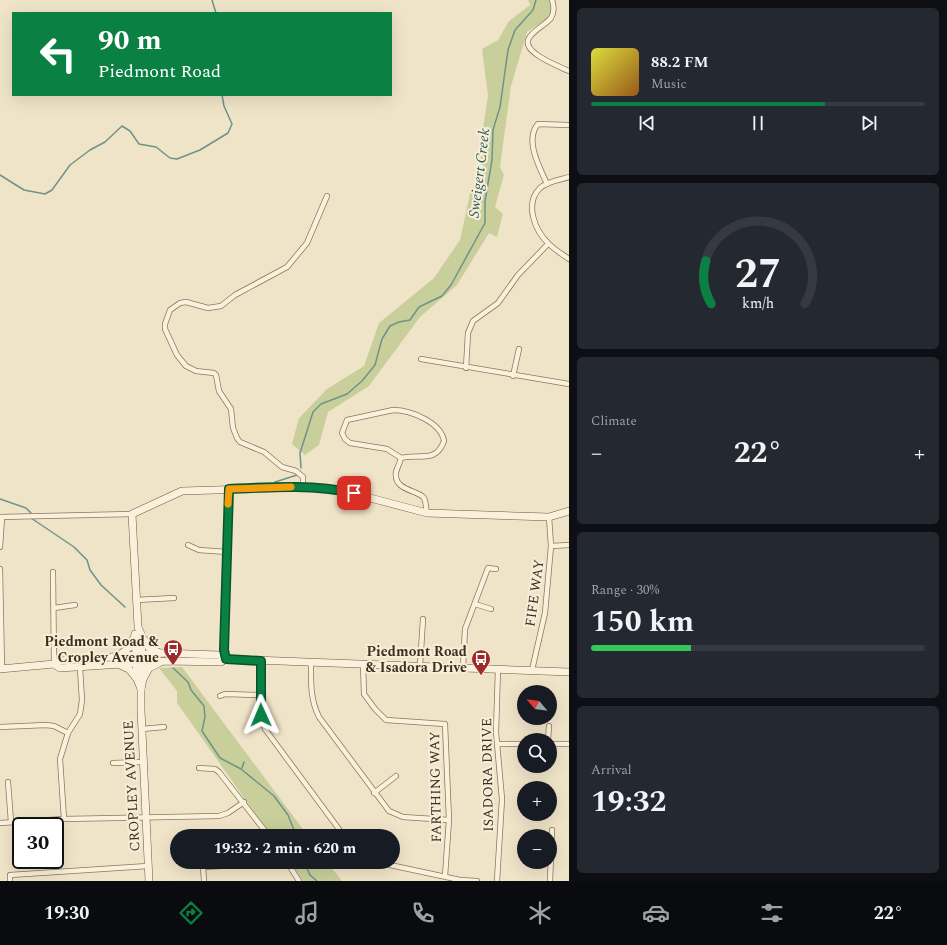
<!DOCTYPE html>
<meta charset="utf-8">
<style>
:root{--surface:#171b24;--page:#242831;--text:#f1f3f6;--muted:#9ea1a6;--line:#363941;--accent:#0b8043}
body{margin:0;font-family:Spectral,serif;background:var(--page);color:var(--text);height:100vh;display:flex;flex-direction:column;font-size:15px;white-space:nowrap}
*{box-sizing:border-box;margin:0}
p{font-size:13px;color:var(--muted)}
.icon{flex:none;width:22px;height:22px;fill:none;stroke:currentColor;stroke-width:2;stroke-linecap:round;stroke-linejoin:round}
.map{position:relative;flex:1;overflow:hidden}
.drawer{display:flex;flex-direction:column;gap:8px;padding:8px;background:#0d0f14;width:378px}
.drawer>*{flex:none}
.banner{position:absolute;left:12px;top:12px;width:380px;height:84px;border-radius:0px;box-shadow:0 4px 16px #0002;background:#0b8043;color:#fff;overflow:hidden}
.needle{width:26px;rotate:299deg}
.fabs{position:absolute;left:517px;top:685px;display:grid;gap:8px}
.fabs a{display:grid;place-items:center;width:40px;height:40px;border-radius:50%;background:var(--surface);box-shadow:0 4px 16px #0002;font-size:20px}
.speed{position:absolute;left:12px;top:817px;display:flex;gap:8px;font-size:20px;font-weight:700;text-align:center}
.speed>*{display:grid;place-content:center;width:52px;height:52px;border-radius:50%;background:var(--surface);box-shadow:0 4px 16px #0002;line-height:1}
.speed .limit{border:2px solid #111;border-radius:6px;background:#fff;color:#111}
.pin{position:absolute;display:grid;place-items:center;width:34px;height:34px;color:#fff;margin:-17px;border-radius:8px;box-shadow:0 2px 6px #0006}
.me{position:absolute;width:44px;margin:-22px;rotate:359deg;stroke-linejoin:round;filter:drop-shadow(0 0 3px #0008)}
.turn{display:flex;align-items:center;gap:14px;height:84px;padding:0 20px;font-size:18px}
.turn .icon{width:52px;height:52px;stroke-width:2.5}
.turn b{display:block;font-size:28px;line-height:34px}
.big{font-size:30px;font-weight:700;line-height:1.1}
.drawer .tile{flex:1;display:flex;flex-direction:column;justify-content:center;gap:6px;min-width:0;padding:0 14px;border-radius:6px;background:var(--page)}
.drawer .dial{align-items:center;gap:0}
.dial svg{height:104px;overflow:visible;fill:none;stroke:var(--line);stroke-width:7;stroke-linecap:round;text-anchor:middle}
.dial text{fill:var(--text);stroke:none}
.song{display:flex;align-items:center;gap:12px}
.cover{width:48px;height:48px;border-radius:6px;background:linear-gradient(135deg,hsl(60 70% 55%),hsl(30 70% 35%))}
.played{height:4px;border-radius:2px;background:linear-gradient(90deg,var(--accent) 70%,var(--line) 70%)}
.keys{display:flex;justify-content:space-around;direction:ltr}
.heat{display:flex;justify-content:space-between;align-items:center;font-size:22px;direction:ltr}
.charge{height:6px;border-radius:3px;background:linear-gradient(90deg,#34c759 30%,var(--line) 0)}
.trip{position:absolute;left:170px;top:829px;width:230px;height:40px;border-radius:20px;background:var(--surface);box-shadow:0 4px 16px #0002;font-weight:700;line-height:40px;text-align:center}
.menu{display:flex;height:64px;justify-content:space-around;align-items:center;background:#090b0e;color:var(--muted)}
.menu .icon{width:28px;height:28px}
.menu .selected{color:var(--accent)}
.menu b{font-size:18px;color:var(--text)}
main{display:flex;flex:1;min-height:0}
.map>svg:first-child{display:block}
</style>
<main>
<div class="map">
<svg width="569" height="881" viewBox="0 0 569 881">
<rect width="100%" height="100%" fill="#f0e4c8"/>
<g fill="#c9cf9b">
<polygon points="528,0 549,0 553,15 527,32 511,86 500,167 504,175 495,207 503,214 497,237 489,233 457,285 420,317 369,386 328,412 319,445 305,455 292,444 299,418 327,389 364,366 379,323 434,278 460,240 470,194 482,169 480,147 488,96 482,49 498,40 509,21 530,5"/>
<polygon points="182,667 308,836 271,836 177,703 177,691 159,668"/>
<polygon points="290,862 327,862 342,881 303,881"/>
</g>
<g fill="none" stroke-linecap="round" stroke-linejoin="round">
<g stroke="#6f938a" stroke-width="1.5">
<polyline points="212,0 216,13"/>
<polyline points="0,175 24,190 45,194 52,190 70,165 90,150 105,142 122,126 130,131 139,144 156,147 170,158 177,159 200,150 228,133 232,124 224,106 222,95"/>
<polyline points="301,468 300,453 313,412 321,404 347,394 362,381 375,365 382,339 390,326 399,322 410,320 419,307 442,296 451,285 485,223 485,201 492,160 493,130 500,107 508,50 515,30 533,10 536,0"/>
<polyline points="275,482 297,475"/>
<polyline points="0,499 26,508 31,513"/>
<polyline points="31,518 74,547 87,560 90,570 101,585 125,607"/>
<polyline points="173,668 188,682 191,690 204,706 205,717 202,731 220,758 241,769 274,796 288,815 294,830 293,836"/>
<polyline points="242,768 244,762"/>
<polyline points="304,862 310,875 317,881"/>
</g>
<g stroke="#8d765c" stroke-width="6">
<g id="street">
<path d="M552,0C554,6 554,13 551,18C542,29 514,38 536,54C545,61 558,66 569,71"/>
<path d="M569,177C560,180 548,181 540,188C524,204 535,231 549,244C555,250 562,254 569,259"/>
<path d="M547,184C540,168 524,140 538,124L568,125"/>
<polyline points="421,359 569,384"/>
<polyline points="466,368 468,333 473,321 498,303 518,275 548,244"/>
<polyline points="513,376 519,349"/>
<path d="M393,410C410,410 441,422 444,441C436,464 419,453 401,458L387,449L350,443L345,439L342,433L347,420Z"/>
<path d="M401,458C400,463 397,468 396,472C393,491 419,490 424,498C426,502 426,509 427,513"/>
<polyline points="303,487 303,477 296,471 282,467 264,452 240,442 237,438 233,428 231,409 219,391 216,375 214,373 196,371 186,366 177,355 165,329 165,324 170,310 180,303 186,302 208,308 221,306 235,295 287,267 307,243 327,196"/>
<polyline points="0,517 132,514"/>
<polyline points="188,545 199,550 227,552"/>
<polyline points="551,546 569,545"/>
<polyline points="0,547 2,517"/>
<polyline points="0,569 2,668"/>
<polyline points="53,572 54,664"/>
<polyline points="136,600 174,598"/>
<polyline points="475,604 491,609"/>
<polyline points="54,608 75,605"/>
<polyline points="226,659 224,650 229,489"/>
<polyline points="261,661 261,715 265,729 344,836"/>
<path d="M311,662C311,682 310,699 319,717L389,811L403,817L449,820"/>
<polyline points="363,664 364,694 375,709 386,720 445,724 449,820 445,876"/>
<polyline points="420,666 423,619"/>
<polyline points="463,668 465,629 488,568 496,569"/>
<polyline points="532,670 545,613 551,546 549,517"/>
<polyline points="220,696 225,694 260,695"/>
<polyline points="0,727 46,725 54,726 68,733"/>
<polyline points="142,729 164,727"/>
<polyline points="548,740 549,726"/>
<polyline points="497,744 524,744"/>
<polyline points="550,744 569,744"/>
<polyline points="113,763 143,762"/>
<polyline points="199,768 215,769 219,772 269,836"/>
<polyline points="8,782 11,822"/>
<polyline points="374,793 396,776"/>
<polyline points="64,819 60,759 68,733 80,714 82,700 80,668"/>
<polyline points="0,823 64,819 219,816 228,813 244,802"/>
<polyline points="287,862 299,881"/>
<polyline points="376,862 460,880 477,881"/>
<polyline points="10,881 10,875 148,866"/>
<polyline points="204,881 203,867 242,865 249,862"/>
<polyline points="497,881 502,799 496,732 498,669"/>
<polyline points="550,881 552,830"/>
</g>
</g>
<g stroke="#6f573f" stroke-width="8">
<g id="secondary">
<polyline points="135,634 137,679 141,689"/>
<polyline points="143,638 149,648 160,653"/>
<polyline points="118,656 130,647 134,637"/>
<polyline points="54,664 60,668 169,661 221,662 226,659"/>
<polyline points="120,665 129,669 137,679"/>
<polyline points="0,669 54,664 60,661 162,653 219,655 226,659 569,672"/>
<polyline points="143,679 149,668 159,663"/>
<polyline points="149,881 141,710 141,689 143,679 141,634 138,627 132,514 182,491 308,487 340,490 427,513 549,517 569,511"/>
</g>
</g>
<use href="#street" stroke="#faf1dc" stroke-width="4.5"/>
<use href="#secondary" stroke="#faf1dc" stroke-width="7"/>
</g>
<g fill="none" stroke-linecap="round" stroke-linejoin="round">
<g stroke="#07532c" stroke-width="10">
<path id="route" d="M261,715V661L226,659L224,650L229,489C270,487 313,484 354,493"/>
</g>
<use href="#route" stroke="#0b8043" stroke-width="7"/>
<polyline stroke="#f59e0b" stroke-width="7" points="228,504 229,489 291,487"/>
</g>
<defs>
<g id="bus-pin" transform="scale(1)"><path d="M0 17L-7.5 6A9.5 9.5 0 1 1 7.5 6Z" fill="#9e2a2b" stroke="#f7eed8"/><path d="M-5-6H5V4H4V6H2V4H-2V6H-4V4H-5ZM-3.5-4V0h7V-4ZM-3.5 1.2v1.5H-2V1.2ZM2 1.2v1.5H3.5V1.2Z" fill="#fff"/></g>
</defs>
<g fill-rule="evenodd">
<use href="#bus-pin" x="173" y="649"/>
<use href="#bus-pin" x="481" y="659"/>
</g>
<g text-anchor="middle" stroke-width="4" stroke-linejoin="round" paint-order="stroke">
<g font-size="14" fill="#3d2e20" stroke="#f7eed8">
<text transform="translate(534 593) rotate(-82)" y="5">FIFE WAY</text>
<text transform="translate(487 775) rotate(-91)" y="5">ISADORA DRIVE</text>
<text transform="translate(131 786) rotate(-93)" y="5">CROPLEY AVENUE</text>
<text transform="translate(435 787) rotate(-91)" y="5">FARTHING WAY</text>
</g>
<g font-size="14" font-weight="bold" fill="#3d2e20" stroke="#f7eed8" text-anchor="end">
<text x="159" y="646">Piedmont Road &amp;<tspan x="159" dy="16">Cropley Avenue</tspan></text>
<text x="467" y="656">Piedmont Road<tspan x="467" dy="16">&amp; Isadora Drive</tspan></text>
</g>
<g font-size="15" font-style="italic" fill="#2f5d5a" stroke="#f7eed8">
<text transform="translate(479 173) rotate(-83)" y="5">Sweigert Creek</text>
</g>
</g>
</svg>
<div class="fabs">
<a><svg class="needle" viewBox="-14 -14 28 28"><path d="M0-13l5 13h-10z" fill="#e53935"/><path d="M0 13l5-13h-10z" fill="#9ea1a6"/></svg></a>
<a><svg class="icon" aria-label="search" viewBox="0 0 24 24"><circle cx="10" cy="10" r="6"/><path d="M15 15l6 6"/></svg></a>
<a>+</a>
<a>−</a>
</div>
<div class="speed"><div class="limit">30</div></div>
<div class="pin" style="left:354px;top:493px;background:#d93025"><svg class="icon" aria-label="arrive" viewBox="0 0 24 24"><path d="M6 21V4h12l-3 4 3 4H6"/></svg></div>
<svg class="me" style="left:261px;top:715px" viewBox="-20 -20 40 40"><path d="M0-17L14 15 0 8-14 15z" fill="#0b8043" stroke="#fff" stroke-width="4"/></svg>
<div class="trip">19:32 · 2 min · 620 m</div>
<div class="banner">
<div class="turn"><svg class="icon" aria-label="left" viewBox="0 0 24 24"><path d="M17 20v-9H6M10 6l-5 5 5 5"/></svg><div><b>90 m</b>Piedmont Road</div></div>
</div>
</div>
<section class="drawer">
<div class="tile">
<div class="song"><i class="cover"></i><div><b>88.2 FM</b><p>Music</p></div></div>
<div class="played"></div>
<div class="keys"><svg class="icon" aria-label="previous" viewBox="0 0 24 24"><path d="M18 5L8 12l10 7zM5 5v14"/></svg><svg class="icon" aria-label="pause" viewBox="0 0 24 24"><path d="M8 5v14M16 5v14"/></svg><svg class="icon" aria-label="next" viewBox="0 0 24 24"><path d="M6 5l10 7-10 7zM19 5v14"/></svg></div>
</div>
<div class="tile dial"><svg viewBox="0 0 100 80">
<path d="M14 69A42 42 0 1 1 86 69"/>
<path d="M14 69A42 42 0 0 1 10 36" stroke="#0b8043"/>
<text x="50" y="56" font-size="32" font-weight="700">27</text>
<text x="50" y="72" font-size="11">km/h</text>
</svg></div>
<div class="tile"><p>Climate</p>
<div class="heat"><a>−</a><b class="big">22°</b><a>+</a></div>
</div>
<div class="tile"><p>Range · 30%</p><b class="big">150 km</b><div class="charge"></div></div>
<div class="tile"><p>Arrival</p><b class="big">19:32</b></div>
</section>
</main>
<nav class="menu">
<b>19:30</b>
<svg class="icon selected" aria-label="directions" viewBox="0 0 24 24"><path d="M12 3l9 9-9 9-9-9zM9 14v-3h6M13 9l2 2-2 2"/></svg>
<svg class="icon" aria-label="music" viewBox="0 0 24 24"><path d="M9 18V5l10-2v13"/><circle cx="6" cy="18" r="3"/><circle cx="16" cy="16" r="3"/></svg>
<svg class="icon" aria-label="phone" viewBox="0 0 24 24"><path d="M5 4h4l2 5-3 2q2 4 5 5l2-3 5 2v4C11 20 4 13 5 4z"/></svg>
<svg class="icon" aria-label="climate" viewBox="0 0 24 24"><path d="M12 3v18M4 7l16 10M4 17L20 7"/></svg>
<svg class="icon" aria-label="car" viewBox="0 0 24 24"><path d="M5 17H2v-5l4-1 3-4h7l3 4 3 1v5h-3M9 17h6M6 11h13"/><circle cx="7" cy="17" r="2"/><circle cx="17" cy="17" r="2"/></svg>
<svg class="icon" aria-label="filters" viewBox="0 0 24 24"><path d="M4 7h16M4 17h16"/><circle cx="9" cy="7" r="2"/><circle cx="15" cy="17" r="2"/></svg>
<b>22°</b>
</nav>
